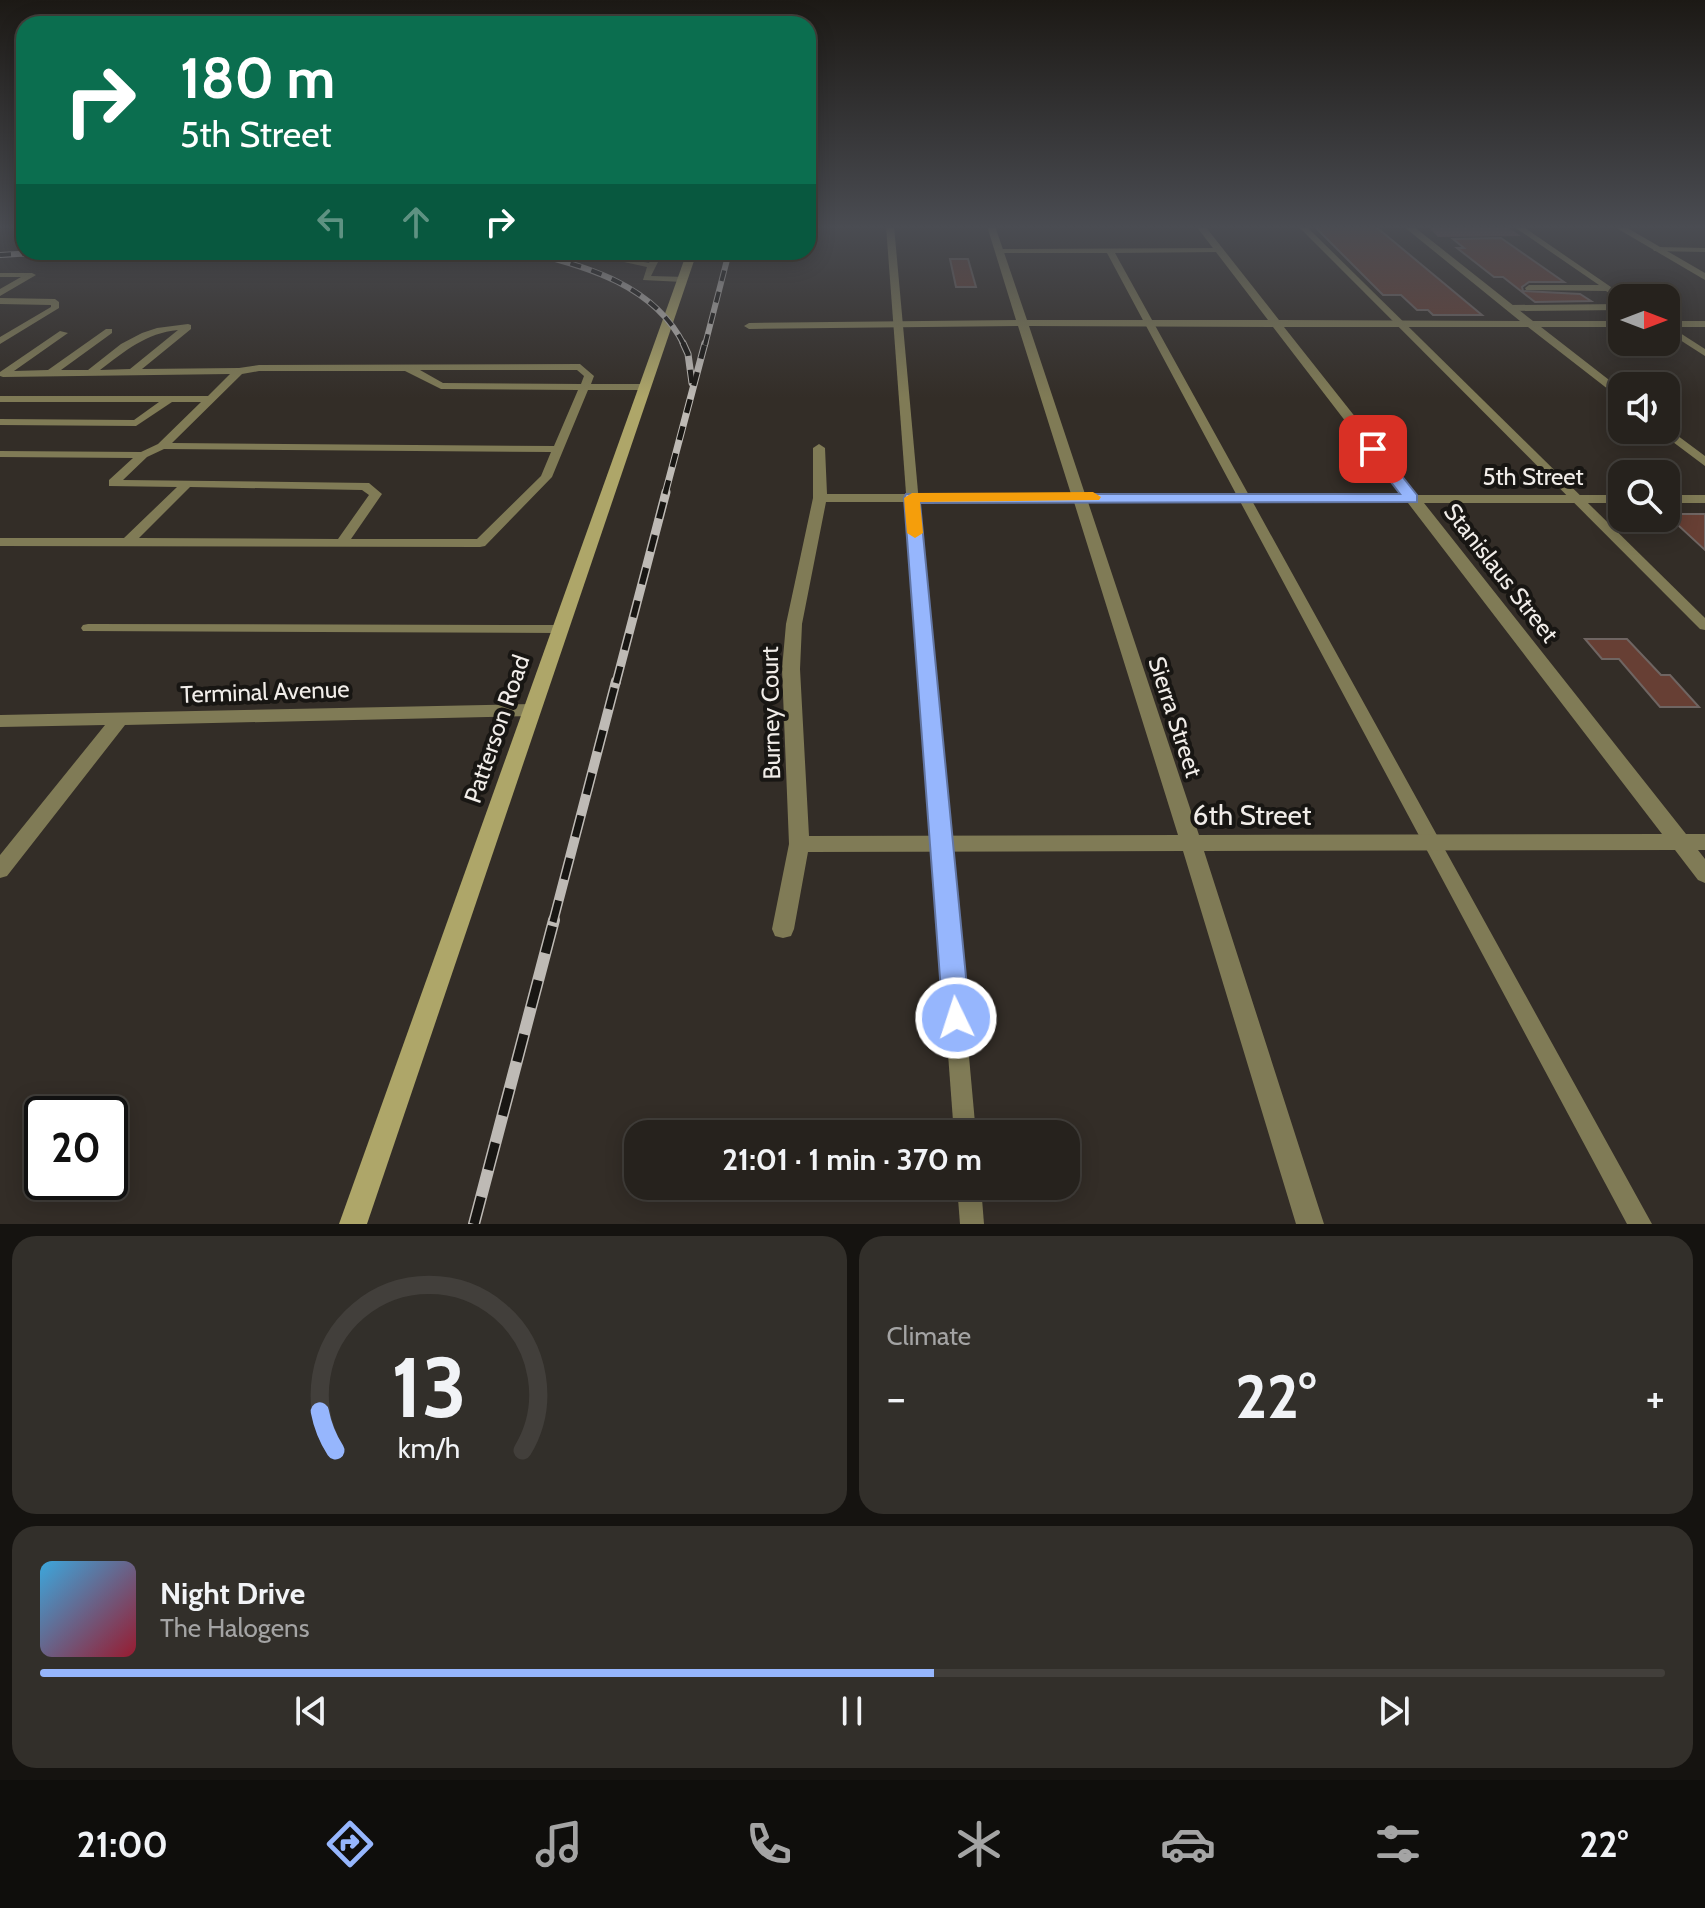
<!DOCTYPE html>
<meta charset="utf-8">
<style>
:root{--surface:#26221d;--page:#322f2a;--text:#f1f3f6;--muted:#a4a4a4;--line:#423f3b;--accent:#96b6fd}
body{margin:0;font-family:Cabin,sans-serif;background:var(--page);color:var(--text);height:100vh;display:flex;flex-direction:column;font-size:30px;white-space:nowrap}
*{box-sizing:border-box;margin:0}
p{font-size:26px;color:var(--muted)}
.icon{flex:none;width:44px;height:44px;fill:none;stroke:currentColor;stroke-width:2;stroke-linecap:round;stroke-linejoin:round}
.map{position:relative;height:1224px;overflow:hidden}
.sheet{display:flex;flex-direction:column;gap:12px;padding:12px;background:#151310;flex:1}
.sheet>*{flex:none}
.banner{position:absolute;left:16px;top:16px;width:800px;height:244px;border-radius:24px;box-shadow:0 4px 20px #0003,0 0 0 2px var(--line);background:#0b6e4f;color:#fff;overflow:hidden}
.needle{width:52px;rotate:90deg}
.tools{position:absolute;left:1608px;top:284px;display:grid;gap:16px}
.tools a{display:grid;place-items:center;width:72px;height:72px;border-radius:16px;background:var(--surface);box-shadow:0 4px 20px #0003,0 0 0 2px var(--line);font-size:40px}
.speed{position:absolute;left:24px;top:1096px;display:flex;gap:16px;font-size:40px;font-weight:700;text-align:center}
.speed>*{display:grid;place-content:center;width:104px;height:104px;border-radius:50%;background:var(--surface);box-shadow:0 4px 20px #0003,0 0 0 2px var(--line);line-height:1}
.speed .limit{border:4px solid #111;border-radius:12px;background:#fff;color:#111}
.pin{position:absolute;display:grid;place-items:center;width:68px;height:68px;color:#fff;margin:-34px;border-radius:16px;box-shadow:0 4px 12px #0006}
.me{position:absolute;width:88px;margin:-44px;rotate:356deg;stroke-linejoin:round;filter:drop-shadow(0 0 6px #0008)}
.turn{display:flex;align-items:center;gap:28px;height:168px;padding:0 32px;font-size:36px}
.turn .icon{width:104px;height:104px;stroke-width:2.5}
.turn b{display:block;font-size:56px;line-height:68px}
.lanes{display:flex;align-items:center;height:76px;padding:0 32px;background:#0003;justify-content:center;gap:40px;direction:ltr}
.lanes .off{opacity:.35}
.big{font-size:60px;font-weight:700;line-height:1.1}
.sheet .tile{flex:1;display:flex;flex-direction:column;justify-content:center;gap:12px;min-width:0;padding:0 28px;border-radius:24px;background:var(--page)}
.sheet .dial{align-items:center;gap:0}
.dial svg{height:208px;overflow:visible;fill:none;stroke:var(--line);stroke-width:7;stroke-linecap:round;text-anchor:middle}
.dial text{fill:var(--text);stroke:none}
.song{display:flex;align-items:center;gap:24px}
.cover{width:96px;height:96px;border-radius:12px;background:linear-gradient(135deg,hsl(200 70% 55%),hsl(350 70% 35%))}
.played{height:8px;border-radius:4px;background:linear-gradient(90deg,var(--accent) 55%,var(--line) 55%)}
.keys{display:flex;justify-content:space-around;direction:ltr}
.heat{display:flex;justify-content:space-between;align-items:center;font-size:44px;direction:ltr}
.sheet .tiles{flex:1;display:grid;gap:12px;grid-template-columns:1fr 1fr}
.tile:last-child{grid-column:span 2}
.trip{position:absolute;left:624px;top:1120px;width:456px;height:80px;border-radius:24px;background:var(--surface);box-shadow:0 4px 20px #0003,0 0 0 2px var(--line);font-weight:700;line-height:80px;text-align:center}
.menu{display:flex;height:128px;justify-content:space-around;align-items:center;background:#0f0e0c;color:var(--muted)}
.menu .icon{width:56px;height:56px}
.menu .on{color:var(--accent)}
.menu b{font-size:36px;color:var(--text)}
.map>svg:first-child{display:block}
</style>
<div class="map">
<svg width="1705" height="1224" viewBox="0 0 1705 1224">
<rect width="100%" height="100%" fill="#332d27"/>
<polygon fill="#6c4f56" points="1428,226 1506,226 1521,236 1438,237"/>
<g fill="#673f34" stroke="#6f6562" stroke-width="2">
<polygon points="1314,226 1375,226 1482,315 1433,315 1428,310 1417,310 1401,295 1383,295"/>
<polygon points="1501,238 1564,282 1529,282 1522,287 1523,291 1580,294 1591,301 1535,302 1503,277 1494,277 1457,248 1464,248 1453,239"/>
<polygon points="950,259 968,259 976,287 956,287"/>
<polygon points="1666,514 1705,514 1705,550"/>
<polygon points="1585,639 1627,639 1661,675 1670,675 1699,707 1660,707 1619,659 1602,659"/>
</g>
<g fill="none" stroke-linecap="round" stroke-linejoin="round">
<g fill="#807b56" fill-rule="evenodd">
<polygon points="886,226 894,226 976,1134 954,1134"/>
<polygon points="1298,226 1306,226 1705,618 1705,630 1700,629"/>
<polygon points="1513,226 1522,226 1627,298 1620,300 1606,291 1526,290 1525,288 1529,285 1599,285"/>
<polygon points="1657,247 1705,248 1705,252 1654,251 1653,249"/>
<polygon points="1218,248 1222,250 1221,252 1115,253 1652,1224 1627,1224 1107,253 999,253 995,251 999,249"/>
<polygon points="578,252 594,252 649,263 655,252 696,253 692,255 662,254 651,276 686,277 687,279 683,282 643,280 647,267"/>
<polygon points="0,273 32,273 36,275 0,296 0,289 21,277 0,277"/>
<polygon points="0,298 55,299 59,302 59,308 0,344 0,337 51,307 51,305 0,304"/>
<polygon points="1622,304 1622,310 1510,311 1506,308 1510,305"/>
<path d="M188,324L191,325V329L142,369L239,368L259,365L580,364L594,376L591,384H643L648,387L643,390H588L552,477L485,546L480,547L0,546V538H124L177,487L109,486V480L133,458L0,457V451L141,452L158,444L201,402H172L136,426L0,425V419L134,420L159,402H0V396H208L230,374L3,377L0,376V372L60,331L68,333L14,371L48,370L106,329H112V333L61,370H88L121,344L142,333L157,328ZM178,330L130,369L100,370C125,351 146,333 178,330ZM420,370H577L584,376L581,384L443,383ZM259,371H405L441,389L578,390L554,446L172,443L242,374ZM164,449L551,452L541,476L477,539H351L382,494L369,483L123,480L147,457ZM190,487L362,490L369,495L338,539L139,538Z"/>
<polygon points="1666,324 1705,349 1705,356 1666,331"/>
<polygon points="88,624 559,625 566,629 559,633 83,631 81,628 83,625"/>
<polygon points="957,1186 981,1186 984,1224 960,1224"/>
</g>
<g fill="#807b56" fill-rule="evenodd">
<path d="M987,226H995L1027,320H1268L1196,226H1205L1279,320L1520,321L1403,226H1413L1533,321H1622V327H1541L1622,390V400L1528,327H1284L1417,495H1622V503H1424L1686,834H1705V850H1698L1705,859V883L1698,880L1675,850L1204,851L1324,1224H1296L1183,851L808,852L794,929L791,936L783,938L775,936L772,929L789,844L782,669L786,624L813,498V448L819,444L825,448L827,494H1071L1018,326L749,329L744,326L749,323L1016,320ZM1029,326L1273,327L1402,495L1085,494ZM826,502H1074L1178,835L809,836L800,669L802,624ZM1088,502L1408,503L1662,834L1199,835Z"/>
<polygon points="1613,226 1624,226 1705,273 1705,280"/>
<rect x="1666" y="321" width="39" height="6"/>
<polygon points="1666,427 1705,456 1705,466 1661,433 1659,430 1666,430"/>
<rect x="1666" y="495" width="39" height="8"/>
<polygon points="532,704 538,706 541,710 538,714 532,716 125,725 7,876 0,878 0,855 105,725 0,727 0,715"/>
</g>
<polygon fill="#aea669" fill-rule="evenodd" points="687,252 697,252 367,1224 339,1224"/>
<g stroke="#bebab5" stroke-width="6">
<g id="rail-far4">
<path d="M528,252C587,266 655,286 684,345"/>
<polyline points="0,255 52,252"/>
<polyline points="705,345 729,252"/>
</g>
</g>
<g stroke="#bebab5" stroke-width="7">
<g id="rail-far3">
<polyline points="683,343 688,354 692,383"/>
<polyline points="665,494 705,343"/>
</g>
</g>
<g stroke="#bebab5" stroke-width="9">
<polyline id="rail-far2" points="616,683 666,492"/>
</g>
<g stroke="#bebab5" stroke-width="10">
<polyline id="rail-far1" points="553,922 616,681"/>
</g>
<g stroke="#bebab5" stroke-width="12">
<polyline id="rail" points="474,1224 554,920"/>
</g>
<use href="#rail-far4" stroke="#181613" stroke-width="4" stroke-dasharray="11" stroke-linecap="butt"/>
<use href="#rail-far3" stroke="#181613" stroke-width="5" stroke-dasharray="14" stroke-linecap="butt"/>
<use href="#rail-far2" stroke="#181613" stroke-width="6" stroke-dasharray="17" stroke-linecap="butt"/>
<use href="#rail-far1" stroke="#181613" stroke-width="7" stroke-dasharray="22" stroke-linecap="butt"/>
<use href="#rail" stroke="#181613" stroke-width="9" stroke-dasharray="28" stroke-linecap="butt"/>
</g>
<linearGradient id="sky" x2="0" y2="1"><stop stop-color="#1c1915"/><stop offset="0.57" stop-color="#4a4c52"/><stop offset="1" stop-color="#4a4c52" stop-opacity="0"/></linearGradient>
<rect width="1705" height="398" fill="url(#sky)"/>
<polygon fill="#96b6fd" stroke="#6276a4" stroke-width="2" points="1373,444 1378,446 1417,495 1417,502 920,503 970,1018 966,1027 956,1030 947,1027 943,1018 904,498 906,494 1400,494 1366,449"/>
<polygon fill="#f59e0b" points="1093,492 1101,497 1099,500 920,502 923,533 915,538 907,533 904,498 912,493"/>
<g text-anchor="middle" stroke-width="8" stroke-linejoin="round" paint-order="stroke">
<g font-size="24" fill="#f1ede9" stroke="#181613">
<text x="1533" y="485">5th Street</text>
<text transform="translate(1501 573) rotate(52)" y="8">Stanislaus Street</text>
<text transform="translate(265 692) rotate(-2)" y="8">Terminal Avenue</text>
<text transform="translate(771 713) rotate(-91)" y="8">Burney Court</text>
<text transform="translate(1175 717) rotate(72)" y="8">Sierra Street</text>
<text transform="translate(497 729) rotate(-71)" y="8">Patterson Road</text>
</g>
<g font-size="28" fill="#f1ede9" stroke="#181613">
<text x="1252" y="825">6th Street</text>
</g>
</g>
</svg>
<div class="tools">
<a><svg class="needle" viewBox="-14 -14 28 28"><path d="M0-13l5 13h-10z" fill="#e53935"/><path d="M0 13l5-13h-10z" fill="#a4a4a4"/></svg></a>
<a><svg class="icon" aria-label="sound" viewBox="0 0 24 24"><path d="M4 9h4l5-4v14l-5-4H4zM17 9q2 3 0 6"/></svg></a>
<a><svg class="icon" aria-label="search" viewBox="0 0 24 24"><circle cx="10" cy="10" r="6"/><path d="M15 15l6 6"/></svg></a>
</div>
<div class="speed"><div class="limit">20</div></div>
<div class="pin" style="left:1373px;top:449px;background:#d93025"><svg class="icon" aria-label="arrive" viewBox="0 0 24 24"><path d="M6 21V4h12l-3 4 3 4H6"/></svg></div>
<svg class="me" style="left:956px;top:1018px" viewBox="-20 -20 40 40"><circle r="17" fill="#96b6fd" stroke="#fff" stroke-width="3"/><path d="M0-11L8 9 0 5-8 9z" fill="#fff"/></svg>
<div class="trip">21:01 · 1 min · 370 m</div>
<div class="banner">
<div class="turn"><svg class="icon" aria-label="right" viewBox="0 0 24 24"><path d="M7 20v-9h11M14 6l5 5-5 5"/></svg><div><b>180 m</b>5th Street</div></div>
<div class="lanes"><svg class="icon off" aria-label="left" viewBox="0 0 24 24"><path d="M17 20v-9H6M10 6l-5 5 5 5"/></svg><svg class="icon off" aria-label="ahead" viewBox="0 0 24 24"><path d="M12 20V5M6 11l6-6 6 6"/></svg><svg class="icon" aria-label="right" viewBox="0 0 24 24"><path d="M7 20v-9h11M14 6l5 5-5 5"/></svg></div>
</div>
</div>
<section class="sheet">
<div class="tiles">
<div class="tile dial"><svg viewBox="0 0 100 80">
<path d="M14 69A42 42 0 1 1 86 69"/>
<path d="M14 69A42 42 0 0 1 8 54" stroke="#96b6fd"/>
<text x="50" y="56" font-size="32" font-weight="700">13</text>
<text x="50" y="72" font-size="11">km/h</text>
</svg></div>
<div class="tile"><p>Climate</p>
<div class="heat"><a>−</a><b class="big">22°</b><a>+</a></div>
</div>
<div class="tile">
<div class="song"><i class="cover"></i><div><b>Night Drive</b><p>The Halogens</p></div></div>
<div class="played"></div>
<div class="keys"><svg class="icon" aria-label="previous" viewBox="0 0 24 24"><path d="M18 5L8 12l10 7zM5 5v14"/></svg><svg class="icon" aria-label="pause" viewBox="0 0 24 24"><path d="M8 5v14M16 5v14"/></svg><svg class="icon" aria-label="next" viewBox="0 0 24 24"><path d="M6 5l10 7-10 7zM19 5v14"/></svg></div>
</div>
</div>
</section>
<nav class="menu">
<b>21:00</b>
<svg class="icon on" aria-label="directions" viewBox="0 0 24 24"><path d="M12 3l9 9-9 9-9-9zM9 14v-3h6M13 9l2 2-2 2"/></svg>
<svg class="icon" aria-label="music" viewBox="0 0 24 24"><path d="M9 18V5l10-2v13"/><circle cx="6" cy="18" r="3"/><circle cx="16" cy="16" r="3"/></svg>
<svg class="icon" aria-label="phone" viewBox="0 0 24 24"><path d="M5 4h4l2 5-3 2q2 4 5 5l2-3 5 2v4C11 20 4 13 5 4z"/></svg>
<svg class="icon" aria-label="climate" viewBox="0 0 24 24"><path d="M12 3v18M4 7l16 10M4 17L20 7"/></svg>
<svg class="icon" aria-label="car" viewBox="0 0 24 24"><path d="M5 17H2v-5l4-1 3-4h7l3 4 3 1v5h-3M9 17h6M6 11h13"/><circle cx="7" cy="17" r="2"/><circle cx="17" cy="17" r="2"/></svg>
<svg class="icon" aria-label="filters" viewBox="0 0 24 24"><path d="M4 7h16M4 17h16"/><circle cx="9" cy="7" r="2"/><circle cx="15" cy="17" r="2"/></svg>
<b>22°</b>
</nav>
